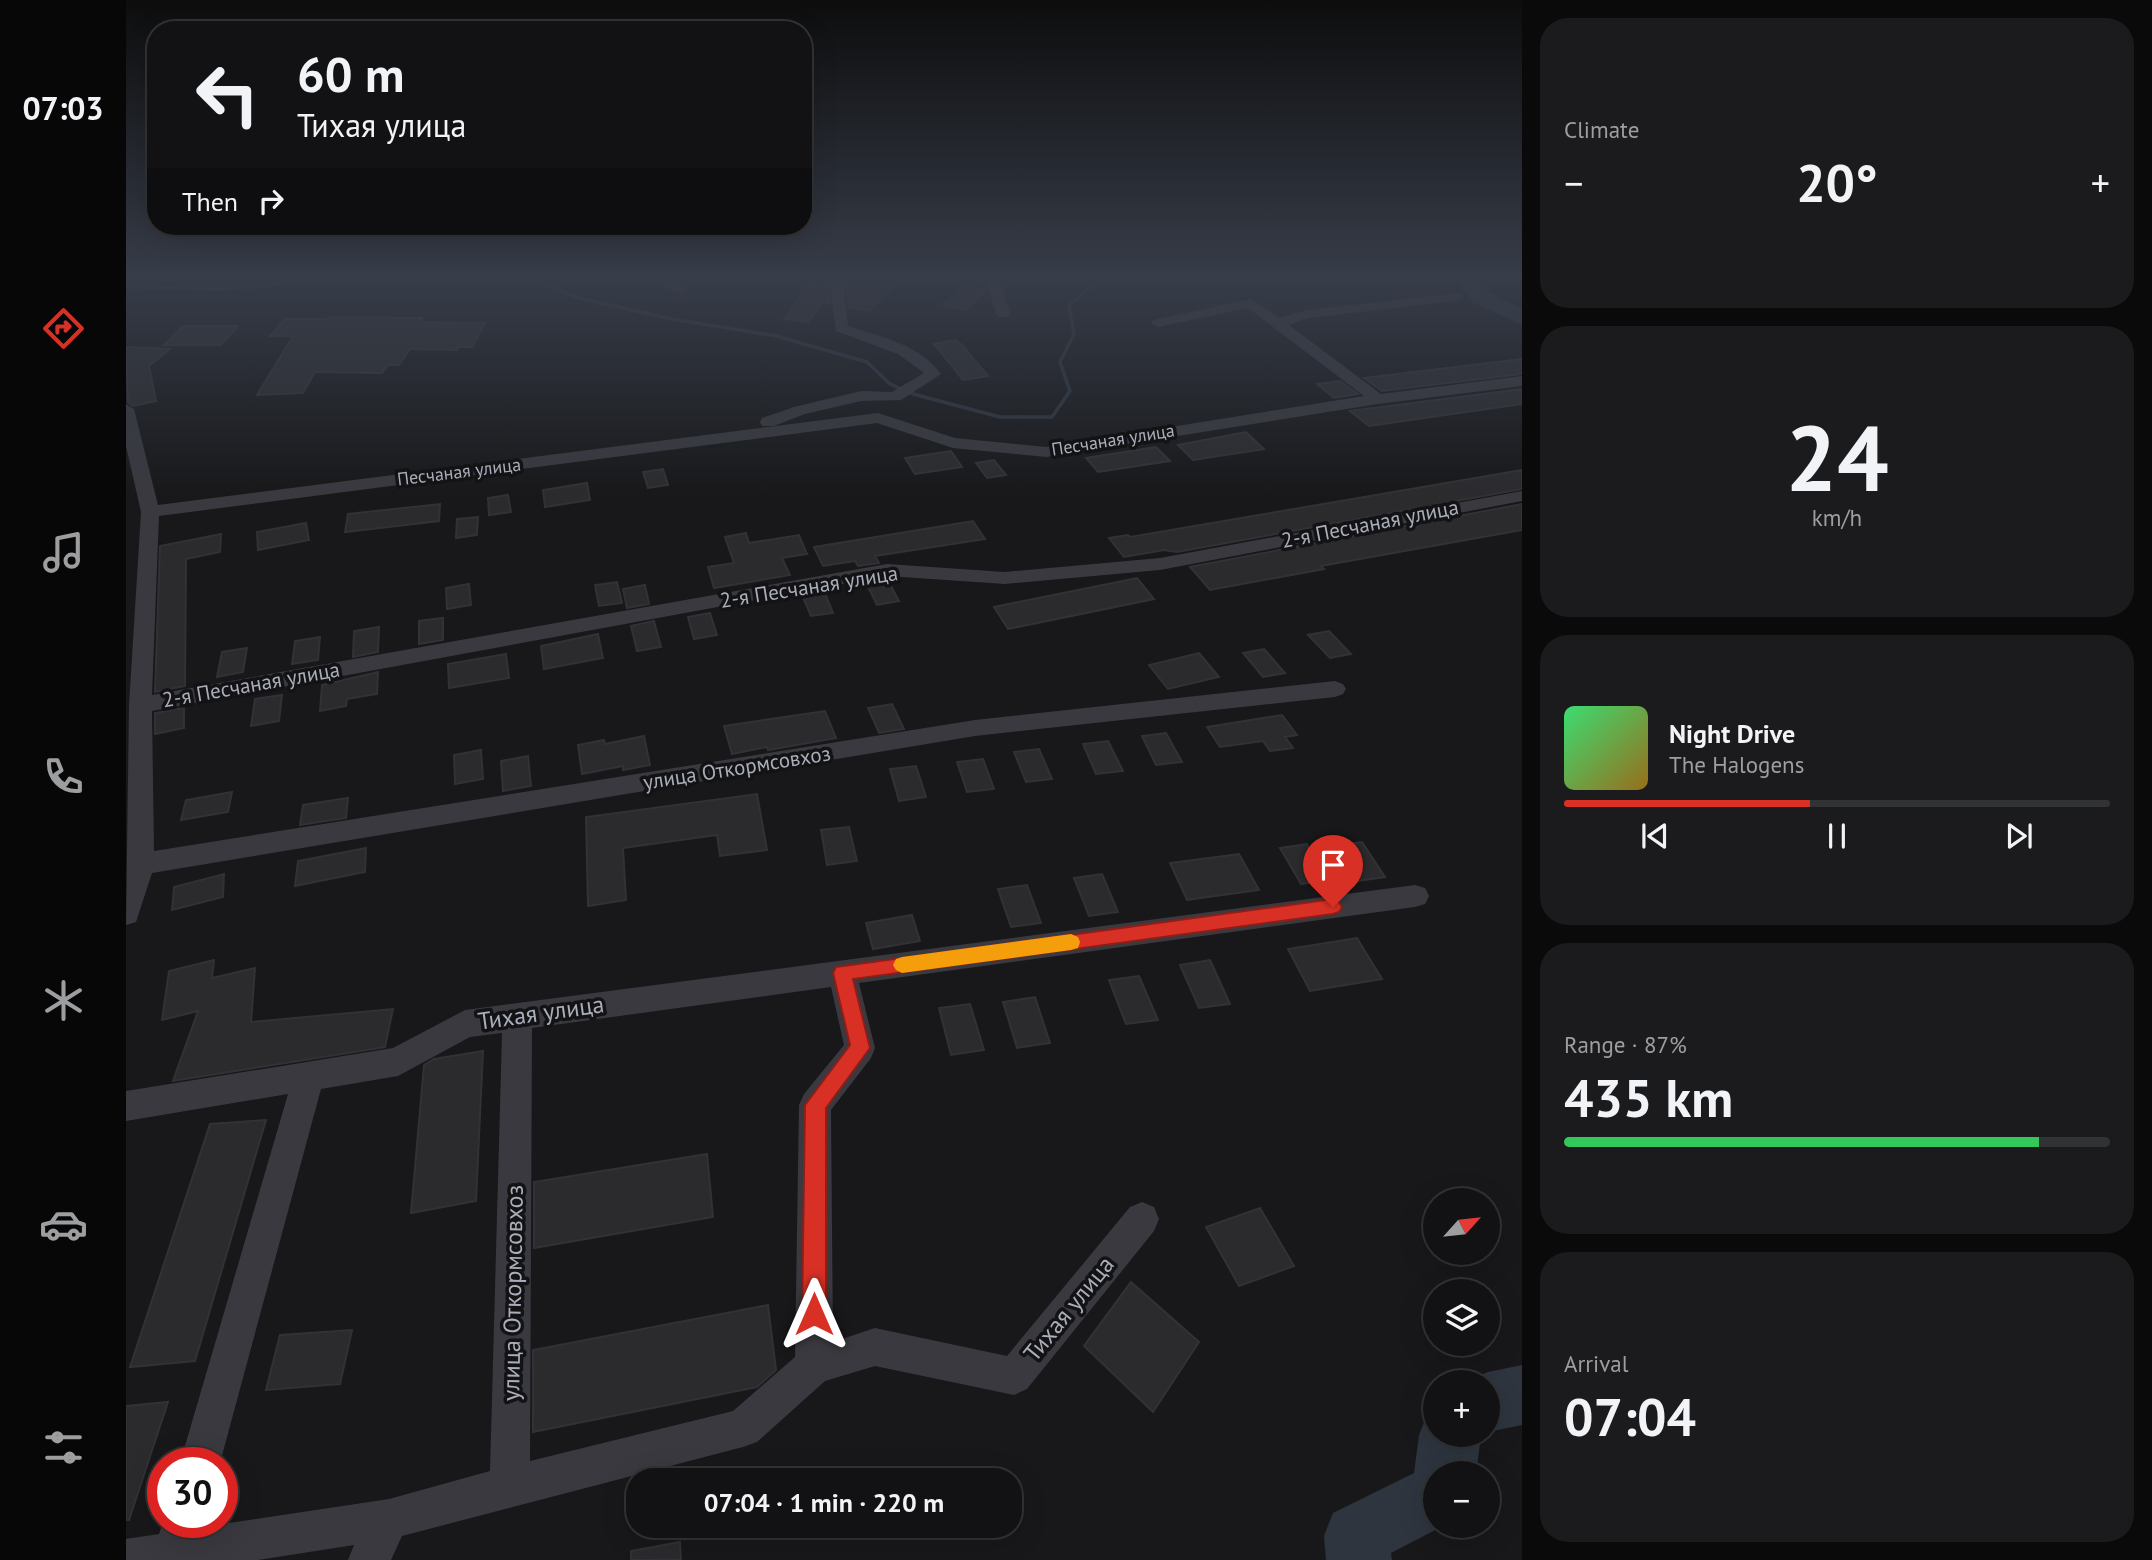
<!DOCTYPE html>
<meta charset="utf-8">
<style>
:root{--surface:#121214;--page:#1b1b1d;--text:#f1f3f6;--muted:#9c9ea0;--line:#313234;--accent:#d93025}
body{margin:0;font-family:"PT Sans",sans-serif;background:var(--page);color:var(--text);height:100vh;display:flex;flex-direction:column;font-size:26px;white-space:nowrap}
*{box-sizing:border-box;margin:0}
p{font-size:23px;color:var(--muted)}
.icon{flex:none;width:38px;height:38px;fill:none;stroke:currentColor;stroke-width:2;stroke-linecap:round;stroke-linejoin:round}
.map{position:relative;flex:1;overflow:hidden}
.side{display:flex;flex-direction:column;gap:18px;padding:18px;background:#0a0a0b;width:630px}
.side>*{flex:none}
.top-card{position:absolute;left:21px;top:21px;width:665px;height:214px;border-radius:28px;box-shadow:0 7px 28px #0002,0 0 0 2px var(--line);background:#121214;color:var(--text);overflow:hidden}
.needle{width:46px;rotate:63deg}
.buttons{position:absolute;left:1297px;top:1188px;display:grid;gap:14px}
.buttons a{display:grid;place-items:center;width:77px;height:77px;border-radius:50%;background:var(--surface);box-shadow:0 7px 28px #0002,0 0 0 2px var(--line);font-size:35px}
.speed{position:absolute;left:21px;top:1447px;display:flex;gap:14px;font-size:35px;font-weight:700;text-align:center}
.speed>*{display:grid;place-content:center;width:91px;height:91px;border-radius:50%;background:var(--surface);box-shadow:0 7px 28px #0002,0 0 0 2px var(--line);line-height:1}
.speed .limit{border:10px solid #d22;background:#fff;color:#111}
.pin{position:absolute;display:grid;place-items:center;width:60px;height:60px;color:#fff;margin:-72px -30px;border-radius:50% 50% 50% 0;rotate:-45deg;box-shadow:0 0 7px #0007}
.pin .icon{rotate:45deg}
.me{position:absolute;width:77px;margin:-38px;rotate:0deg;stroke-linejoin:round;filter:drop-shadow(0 0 5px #0008)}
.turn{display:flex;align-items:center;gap:24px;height:147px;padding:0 35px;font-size:32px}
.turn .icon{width:91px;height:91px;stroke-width:2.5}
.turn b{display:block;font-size:49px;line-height:60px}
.then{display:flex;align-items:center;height:66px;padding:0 35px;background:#0003;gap:14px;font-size:26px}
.big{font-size:52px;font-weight:700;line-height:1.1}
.side .card{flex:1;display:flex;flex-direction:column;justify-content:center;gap:10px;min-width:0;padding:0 24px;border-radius:28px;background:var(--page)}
.side .dial{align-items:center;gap:0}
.dial b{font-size:91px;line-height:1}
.song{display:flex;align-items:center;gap:21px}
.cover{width:84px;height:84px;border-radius:10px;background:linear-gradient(135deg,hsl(140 70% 55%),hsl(40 70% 35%))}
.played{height:7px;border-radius:4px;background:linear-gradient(90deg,var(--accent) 45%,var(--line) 45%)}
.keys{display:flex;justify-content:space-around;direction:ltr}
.heat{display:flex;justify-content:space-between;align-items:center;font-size:38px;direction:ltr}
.charge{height:10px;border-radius:5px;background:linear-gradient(90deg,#34c759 87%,var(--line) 0)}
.trip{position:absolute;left:500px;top:1468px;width:396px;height:70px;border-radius:28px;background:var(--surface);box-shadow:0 7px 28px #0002,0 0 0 2px var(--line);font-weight:700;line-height:70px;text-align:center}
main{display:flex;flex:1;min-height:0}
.tabs{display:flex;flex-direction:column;width:126px;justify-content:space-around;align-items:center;background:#070708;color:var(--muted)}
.tabs .icon{width:49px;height:49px}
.tabs .current{color:var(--accent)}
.tabs b{font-size:32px;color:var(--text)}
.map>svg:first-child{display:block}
</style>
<main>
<nav class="tabs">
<b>07:03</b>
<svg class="icon current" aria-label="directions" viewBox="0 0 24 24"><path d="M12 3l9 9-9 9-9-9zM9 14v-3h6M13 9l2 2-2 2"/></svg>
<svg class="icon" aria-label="music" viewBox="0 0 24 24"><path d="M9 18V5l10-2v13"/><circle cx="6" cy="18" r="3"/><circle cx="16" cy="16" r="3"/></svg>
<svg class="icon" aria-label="phone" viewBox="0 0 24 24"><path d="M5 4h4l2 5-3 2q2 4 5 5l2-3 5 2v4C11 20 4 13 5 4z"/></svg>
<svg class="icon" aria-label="climate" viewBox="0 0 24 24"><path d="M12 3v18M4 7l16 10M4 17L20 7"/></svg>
<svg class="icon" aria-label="car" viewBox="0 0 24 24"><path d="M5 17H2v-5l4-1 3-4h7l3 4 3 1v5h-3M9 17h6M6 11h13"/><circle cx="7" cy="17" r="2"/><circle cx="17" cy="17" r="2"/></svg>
<svg class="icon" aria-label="filters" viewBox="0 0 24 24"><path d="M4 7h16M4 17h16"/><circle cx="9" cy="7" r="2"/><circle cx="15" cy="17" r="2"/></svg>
</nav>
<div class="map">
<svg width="1396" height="1560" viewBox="0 0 1396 1560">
<rect width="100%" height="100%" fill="#18181a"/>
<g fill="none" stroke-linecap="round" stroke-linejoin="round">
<g stroke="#2e353e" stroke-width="3.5">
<polyline points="404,276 448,297 546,319 650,336 741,362 764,384 787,394 874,417 926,417 944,391 934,362 948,334 943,305 978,276"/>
<polyline points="0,287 97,289 241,276"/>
</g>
<g fill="#2e353e" fill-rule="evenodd">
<polygon points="1327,276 1348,276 1362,292 1396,309 1396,325 1346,302"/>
<polygon points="1396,1365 1396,1425 1362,1432 1362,1382 1341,1381 1362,1372"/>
<polygon points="1309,1411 1309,1435 1355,1435 1350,1474 1309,1474 1309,1526 1317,1526 1265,1553 1266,1560 1200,1560 1198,1536 1207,1513 1288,1473 1293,1435 1302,1413"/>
</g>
</g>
<g fill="#2b2b2e" stroke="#323236" stroke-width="2">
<polygon points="726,276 754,276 767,287 744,311 723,307 720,285"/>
<polygon points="683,281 701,283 704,304 696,302 683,322 659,319"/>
<polygon points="840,284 860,291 838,310 817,305"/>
<polygon points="203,317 296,318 293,322 359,323 346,347 333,347 331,350 284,349 273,365 262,365 256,373 189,372 177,393 131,395 167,336 144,336 159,319 201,319"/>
<polygon points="57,326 112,326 95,345 38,345"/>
<polygon points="829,340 836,345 862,376 837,380 808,344"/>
<polygon points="0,347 44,349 23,366 30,401 7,406 2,402"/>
<polygon points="1396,359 1396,374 1256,391 1238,378"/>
<polygon points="1214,381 1232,394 1208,398 1191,384"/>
<polygon points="1396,389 1396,404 1243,426 1224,411"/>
<polygon points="1120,432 1138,449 1067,460 1052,445"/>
<polygon points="1030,447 1044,461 972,472 960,458"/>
<polygon points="825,451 836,467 789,474 779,458"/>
<polygon points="868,460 880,475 861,478 850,463"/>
<polygon points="537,469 542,485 522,488 517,472"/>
<polygon points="1396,470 1396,489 1051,552 1038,550 998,557 983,538 1002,535 1004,537"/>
<polygon points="461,483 464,500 419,507 417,490"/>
<polygon points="382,495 385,512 363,515 362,498"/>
<polygon points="314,504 313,521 219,532 222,514"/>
<polygon points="1396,504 1396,530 1195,566 1198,569 1084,590 1064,567"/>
<polygon points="352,517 351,535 330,538 331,519"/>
<polygon points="847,521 859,539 749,556 753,563 732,566 729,561 697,566 688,547"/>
<polygon points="180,523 183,540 132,550 131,532"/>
<polygon points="620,533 623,543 673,535 681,554 656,558 664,575 588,588 582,567 608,563 599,537"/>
<polygon points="95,534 94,552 60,559 59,686 29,692 34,546"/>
<polygon points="1011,578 1028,599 882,629 868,607"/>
<polygon points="761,579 773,601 751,605 740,583"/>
<polygon points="491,582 496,603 473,606 469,585"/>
<polygon points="343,584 345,605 321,609 320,588"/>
<polygon points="519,585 523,604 501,608 497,589"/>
<polygon points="698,591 707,613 685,616 676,595"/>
<polygon points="584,613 591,635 568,639 562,617"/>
<polygon points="317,618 317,640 293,644 293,621"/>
<polygon points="528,621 535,647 511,651 505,626"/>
<polygon points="253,627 252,652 227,657 228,631"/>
<polygon points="1203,631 1225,654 1204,658 1182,635"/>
<polygon points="472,634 477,658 418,669 415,646"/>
<polygon points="194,637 192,660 166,664 169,641"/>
<polygon points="121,648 117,672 91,677 96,652"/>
<polygon points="1138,649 1159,673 1137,677 1117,653"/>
<polygon points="1073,653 1093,677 1042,689 1023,665"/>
<polygon points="380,654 383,678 323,688 322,664"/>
<polygon points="252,672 251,694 221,699 220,706 194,711 196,685"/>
<polygon points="156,695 153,721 125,726 129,699"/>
<polygon points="766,704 778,729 753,733 742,708"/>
<polygon points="58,708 58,728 29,734 29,713"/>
<polygon points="699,711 710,738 642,750 641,747 606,754 598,726"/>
<polygon points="1156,715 1171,735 1159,737 1167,748 1144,751 1137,741 1094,747 1081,727"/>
<polygon points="1040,733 1056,762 1030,765 1016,736"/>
<polygon points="518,736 524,765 497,770 497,766 456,774 452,745 478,740 479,744"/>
<polygon points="982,741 997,771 970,774 957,744"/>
<polygon points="913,749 926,779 900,782 888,752"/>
<polygon points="355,750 357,779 329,784 328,755"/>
<polygon points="402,756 405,786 377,791 375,761"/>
<polygon points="857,759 868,789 841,792 831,762"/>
<polygon points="790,766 800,797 773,801 764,769"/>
<polygon points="106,792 102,812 55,820 60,800"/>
<polygon points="631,794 641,850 594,856 591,835 497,848 500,900 462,906 460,817"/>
<polygon points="222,798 220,818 174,825 177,805"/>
<polygon points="723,827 731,861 701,865 695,830"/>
<polygon points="1236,842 1259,877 1232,881 1229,877 1175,884 1154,848 1181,844 1183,849"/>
<polygon points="240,848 239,872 169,886 172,861"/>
<polygon points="1113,854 1133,890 1061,900 1044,863"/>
<polygon points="98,874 97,897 46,910 48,887"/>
<polygon points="976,874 992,912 963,916 948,878"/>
<polygon points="901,885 915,923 885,927 872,889"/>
<polygon points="786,915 794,941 747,949 740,923"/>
<polygon points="1231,938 1256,979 1184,991 1162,949"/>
<polygon points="88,960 86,978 129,968 125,1022 267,1009 259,1047 47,1081 72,1011 36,1020 43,971"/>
<polygon points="1084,960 1104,1004 1073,1008 1054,965"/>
<polygon points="1013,976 1032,1020 1000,1024 983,980"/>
<polygon points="909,997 924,1043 891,1048 877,1002"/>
<polygon points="844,1004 858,1050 825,1055 813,1008"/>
<polygon points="357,1051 350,1201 285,1213 298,1065 308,1059"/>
<polygon points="140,1120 69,1361 4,1367 84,1124"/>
<polygon points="581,1154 587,1217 408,1248 408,1182"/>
<polygon points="1134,1208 1168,1266 1113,1286 1080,1227"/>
<polygon points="1005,1282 1073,1342 1027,1412 958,1346"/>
<polygon points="642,1305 650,1370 631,1387 407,1432 407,1350"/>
<polygon points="226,1330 214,1384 140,1390 154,1335"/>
<polygon points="42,1402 3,1520 0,1520 0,1406"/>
<polygon points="554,1542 555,1560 505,1560 505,1551"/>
</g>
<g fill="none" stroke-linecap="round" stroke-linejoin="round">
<g fill="#39393f" fill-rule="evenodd">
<polygon points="513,276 533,276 562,289 555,293 550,292"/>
<path d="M706,276H720L717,281L722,326C755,337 793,344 815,374L775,400L735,401L679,414L648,426H636L634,422L636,418L668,407L735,391L766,392L798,373L772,354L710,331L703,281Z"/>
<polygon points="864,276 878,276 874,281 884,314 882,317 872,317 870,314 860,281"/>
<polygon points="1332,293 1337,294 1337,300 1183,318 1163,325 1255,394 1396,376 1396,386 1252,404 920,457 827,448 751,423 33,516 26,695 761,564 879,572 1034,558 1396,491 1396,501 1034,570 879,584 761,576 26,711 28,851 849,720 1209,681 1217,684 1220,689 1217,694 1209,697 849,736 26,873 10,922 0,925 3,705 15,512 0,446 0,404 8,409 32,505 752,413 829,438 920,447 1238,396 1122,308 1032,327 1025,323 1027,320 1125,299 1154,318 1181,310"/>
<path d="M1289,885L1299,888L1303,896L1299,904L1289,907L733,983L749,1048L745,1058L705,1110L707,1342L749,1328L881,1356L1004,1207L1016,1202L1028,1207L1033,1219L1028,1231L901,1389L888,1395L749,1366L699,1381L631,1442L617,1447L276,1536L265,1560H222L228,1545L132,1560H0V1539L33,1534L37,1522H77L76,1527L263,1499L364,1471L376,1033L344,1037L272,1076L195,1089L94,1463H54L162,1094L0,1121V1091L267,1048L339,1010ZM705,987L718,1045L678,1094L673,1105L669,1357L607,1411L404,1461L406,1028Z"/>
</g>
</g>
<linearGradient id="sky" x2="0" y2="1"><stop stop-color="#0d0d0e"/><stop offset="0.56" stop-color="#373d49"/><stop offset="1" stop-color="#373d49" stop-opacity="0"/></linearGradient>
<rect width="1396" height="495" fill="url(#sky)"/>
<polygon fill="#d93025" stroke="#8d1f18" stroke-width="2" points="1207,899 1213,902 1216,907 1213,912 1207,914 727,979 744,1048 700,1108 700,1314 696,1322 688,1326 680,1322 676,1314 679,1105 724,1045 707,973 710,967"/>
<polygon fill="#f59e0b" points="945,934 952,937 954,942 952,948 945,950 776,973 770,970 767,965 770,959 776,957"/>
<g text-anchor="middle" stroke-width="7" stroke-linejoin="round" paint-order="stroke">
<g font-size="18" fill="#aaaeba" stroke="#131315">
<text transform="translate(987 440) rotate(-9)" y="6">Песчаная улица</text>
<text transform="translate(333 472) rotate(-7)" y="6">Песчаная улица</text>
</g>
<g font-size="21" fill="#aaaeba" stroke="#131315">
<text transform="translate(1244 524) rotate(-11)" y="7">2-я Песчаная улица</text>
<text transform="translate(683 587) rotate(-9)" y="7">2-я Песчаная улица</text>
<text transform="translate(125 685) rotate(-10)" y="7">2-я Песчаная улица</text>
<text transform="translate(611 768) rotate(-9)" y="7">улица Откормсовхоз</text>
</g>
<g font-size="24" fill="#aaaeba" stroke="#131315">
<text transform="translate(415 1013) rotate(-8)" y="8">Тихая улица</text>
<text transform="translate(387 1293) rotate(-89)" y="8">улица Откормсовхоз</text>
<text transform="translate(943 1309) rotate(-51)" y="8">Тихая улица</text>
</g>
</g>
</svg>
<div class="buttons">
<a><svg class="needle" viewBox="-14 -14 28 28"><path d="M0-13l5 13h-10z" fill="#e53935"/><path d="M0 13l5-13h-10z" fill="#9c9ea0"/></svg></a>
<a><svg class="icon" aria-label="layers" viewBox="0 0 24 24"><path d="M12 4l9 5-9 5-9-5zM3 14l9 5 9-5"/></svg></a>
<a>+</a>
<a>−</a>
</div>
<div class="speed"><div class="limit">30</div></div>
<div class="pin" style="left:1207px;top:907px;background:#d93025"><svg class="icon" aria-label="arrive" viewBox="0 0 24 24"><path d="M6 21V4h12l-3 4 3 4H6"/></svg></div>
<svg class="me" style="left:688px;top:1314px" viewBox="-20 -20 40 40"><path d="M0-17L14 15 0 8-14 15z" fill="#d93025" stroke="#fff" stroke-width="4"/></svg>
<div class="trip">07:04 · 1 min · 220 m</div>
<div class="top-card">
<div class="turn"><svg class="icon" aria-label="left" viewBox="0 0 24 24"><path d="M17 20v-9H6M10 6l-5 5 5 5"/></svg><div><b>60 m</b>Тихая улица</div></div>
<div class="then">Then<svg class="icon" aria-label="right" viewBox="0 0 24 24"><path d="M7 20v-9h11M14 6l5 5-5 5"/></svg></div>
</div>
</div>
<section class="side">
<div class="card"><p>Climate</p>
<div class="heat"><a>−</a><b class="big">20°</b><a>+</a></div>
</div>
<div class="card dial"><b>24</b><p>km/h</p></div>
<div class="card">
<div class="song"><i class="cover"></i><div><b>Night Drive</b><p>The Halogens</p></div></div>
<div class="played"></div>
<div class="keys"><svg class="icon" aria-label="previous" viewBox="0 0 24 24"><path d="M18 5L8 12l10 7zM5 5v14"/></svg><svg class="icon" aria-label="pause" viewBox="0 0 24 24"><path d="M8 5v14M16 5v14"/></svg><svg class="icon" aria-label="next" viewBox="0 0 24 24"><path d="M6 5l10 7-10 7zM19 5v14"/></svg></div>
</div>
<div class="card"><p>Range · 87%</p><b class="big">435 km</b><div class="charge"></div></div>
<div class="card"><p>Arrival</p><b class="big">07:04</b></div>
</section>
</main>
